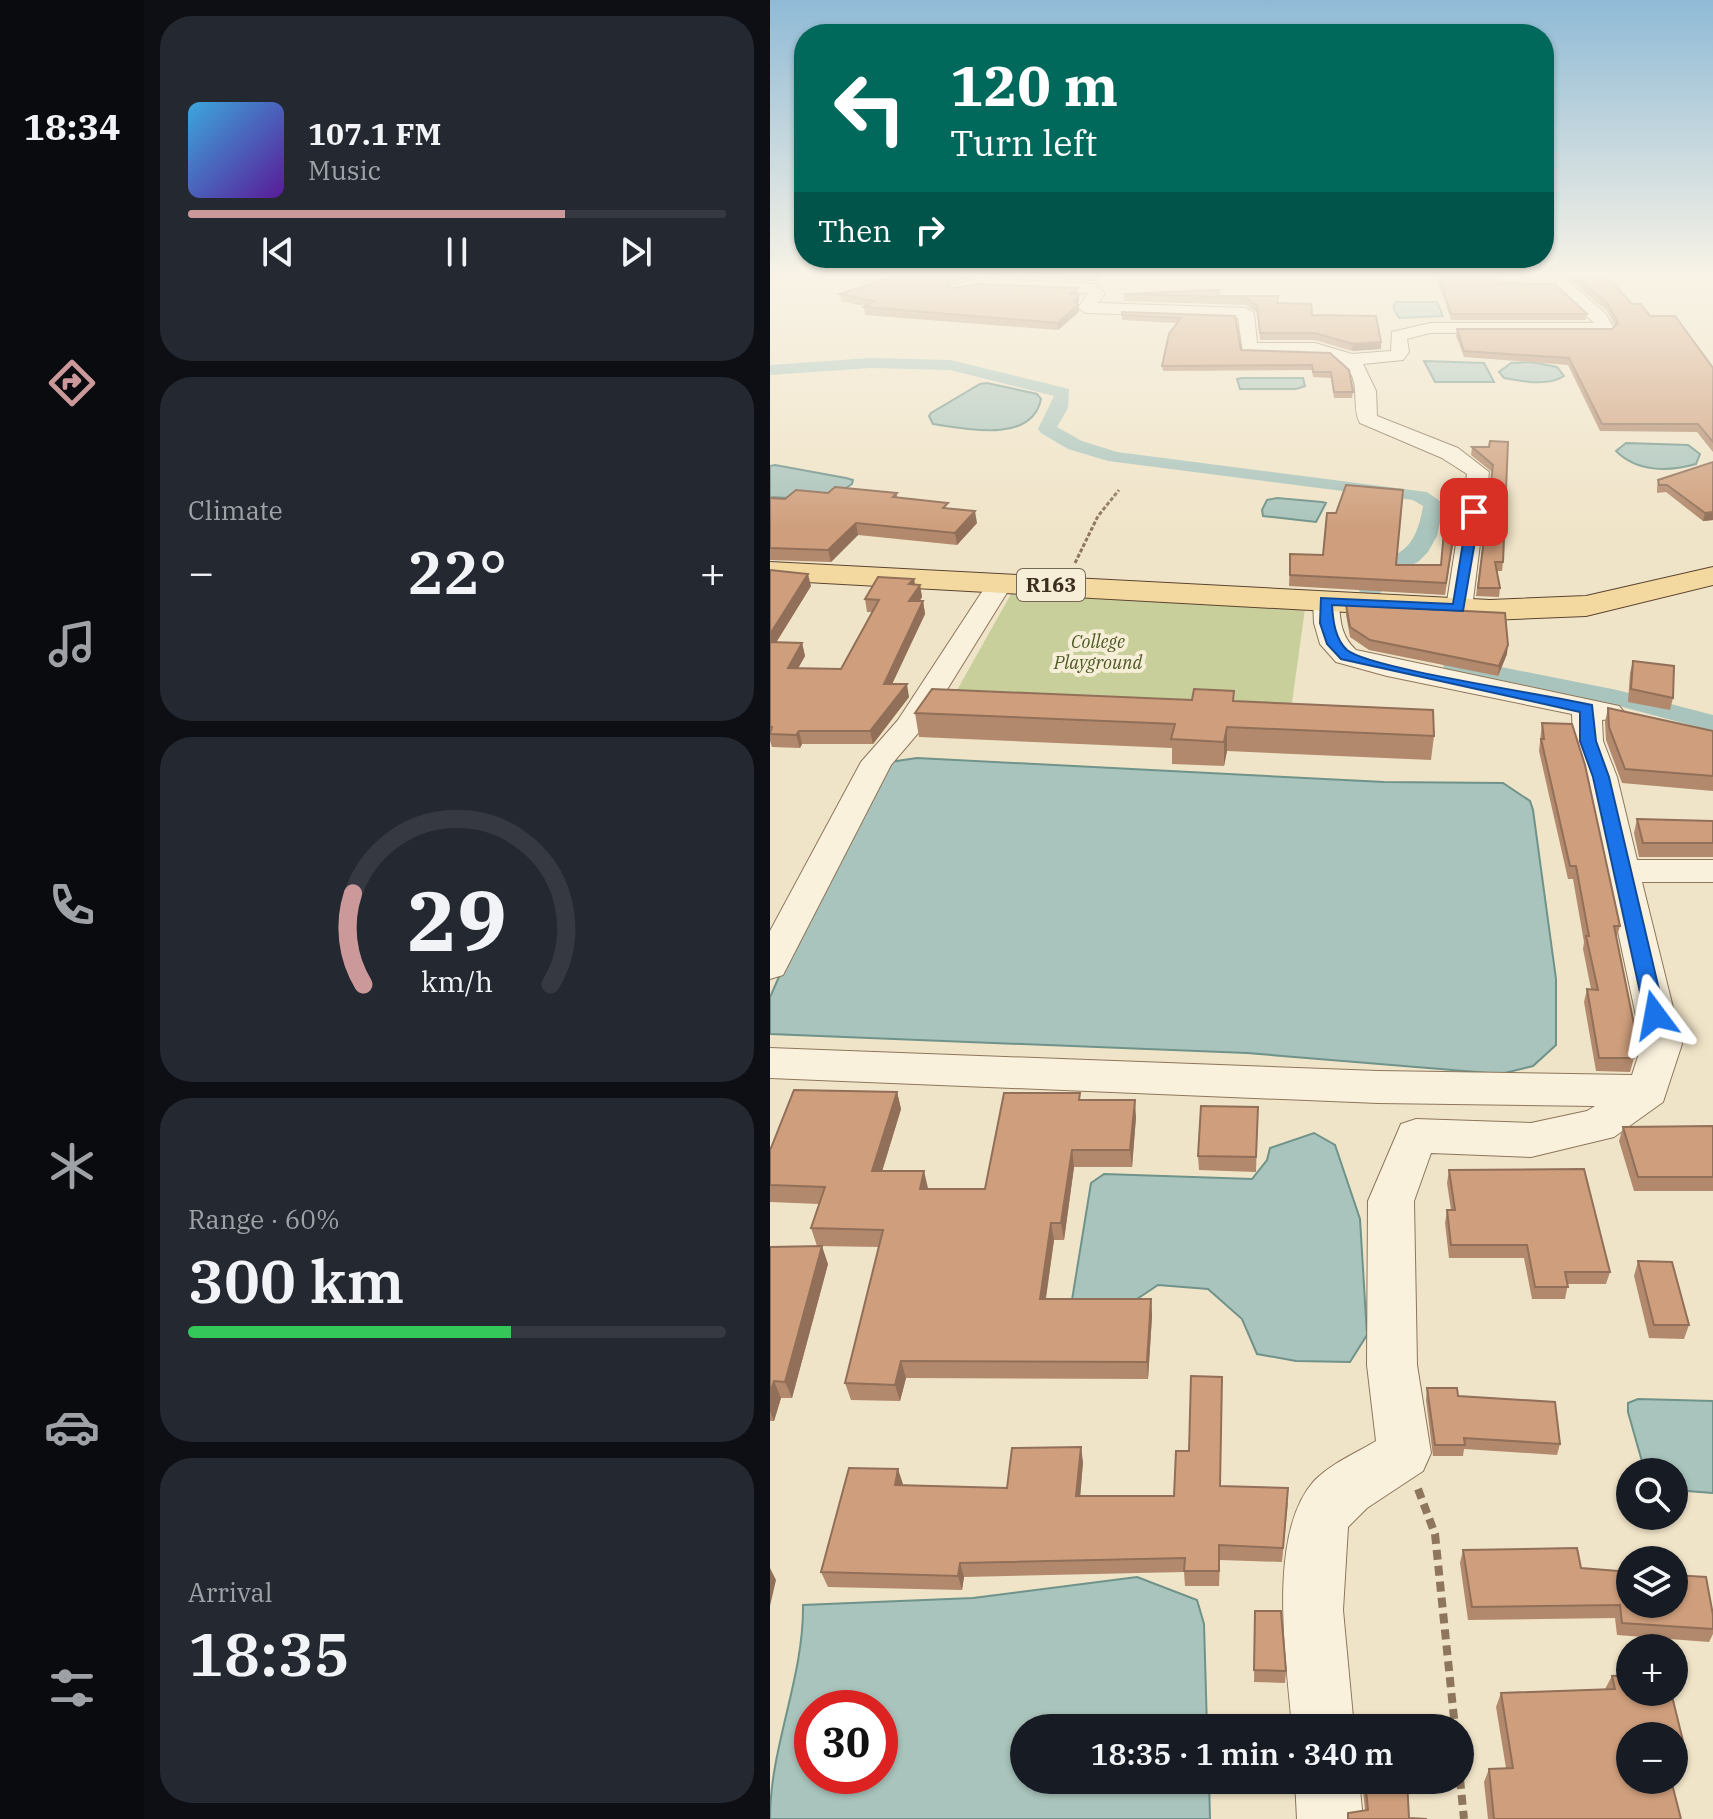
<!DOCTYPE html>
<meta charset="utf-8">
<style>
:root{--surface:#171b24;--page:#242831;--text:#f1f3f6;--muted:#9ea1a6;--line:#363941;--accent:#cc999b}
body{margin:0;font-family:"IBM Plex Serif",serif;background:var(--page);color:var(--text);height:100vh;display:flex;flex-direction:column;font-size:30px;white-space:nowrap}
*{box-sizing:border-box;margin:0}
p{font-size:26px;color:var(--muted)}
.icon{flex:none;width:44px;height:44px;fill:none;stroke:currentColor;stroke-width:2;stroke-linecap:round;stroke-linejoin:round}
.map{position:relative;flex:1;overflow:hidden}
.sheet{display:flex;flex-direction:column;gap:16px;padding:16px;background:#0d0f14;width:626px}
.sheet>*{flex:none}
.hud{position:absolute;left:24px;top:24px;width:760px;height:244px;border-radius:32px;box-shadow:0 2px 6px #0004;background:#00695c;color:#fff;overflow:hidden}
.tools{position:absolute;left:846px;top:1458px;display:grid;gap:16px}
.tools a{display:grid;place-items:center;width:72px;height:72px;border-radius:50%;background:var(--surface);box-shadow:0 2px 6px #0004;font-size:40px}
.speed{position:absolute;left:24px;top:1690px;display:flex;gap:16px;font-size:40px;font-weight:700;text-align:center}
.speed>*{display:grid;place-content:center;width:104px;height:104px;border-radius:50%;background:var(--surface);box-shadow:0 2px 6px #0004;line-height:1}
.speed .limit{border:12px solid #d22;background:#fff;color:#111}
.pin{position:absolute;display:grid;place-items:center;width:68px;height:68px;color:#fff;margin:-34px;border-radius:16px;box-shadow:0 4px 12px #0006}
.me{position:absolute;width:88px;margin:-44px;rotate:347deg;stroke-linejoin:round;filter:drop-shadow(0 0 6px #0008)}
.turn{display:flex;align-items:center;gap:28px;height:168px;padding:0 24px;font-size:36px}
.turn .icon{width:104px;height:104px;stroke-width:2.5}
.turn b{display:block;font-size:56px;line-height:68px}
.then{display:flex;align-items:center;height:76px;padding:0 24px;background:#0003;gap:16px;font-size:30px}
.big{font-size:60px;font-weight:600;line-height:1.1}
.sheet .card{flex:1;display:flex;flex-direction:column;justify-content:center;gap:12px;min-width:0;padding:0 28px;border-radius:32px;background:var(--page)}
.sheet .dial{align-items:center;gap:0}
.dial svg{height:208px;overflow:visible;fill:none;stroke:var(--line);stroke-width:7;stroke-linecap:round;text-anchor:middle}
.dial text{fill:var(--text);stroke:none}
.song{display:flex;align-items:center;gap:24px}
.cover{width:96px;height:96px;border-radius:12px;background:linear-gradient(135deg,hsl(200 70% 55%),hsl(270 70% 35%))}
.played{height:8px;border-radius:4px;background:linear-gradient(90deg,var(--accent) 70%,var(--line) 70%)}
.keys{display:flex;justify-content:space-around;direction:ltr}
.heat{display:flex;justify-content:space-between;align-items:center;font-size:44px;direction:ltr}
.charge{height:12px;border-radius:6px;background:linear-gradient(90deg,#34c759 60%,var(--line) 0)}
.trip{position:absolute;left:240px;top:1714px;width:464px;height:80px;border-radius:40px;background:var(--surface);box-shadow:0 2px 6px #0004;font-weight:600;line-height:80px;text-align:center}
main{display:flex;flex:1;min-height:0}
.tab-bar{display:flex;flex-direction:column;width:144px;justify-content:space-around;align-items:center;background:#090b0e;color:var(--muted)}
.tab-bar .icon{width:56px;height:56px}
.tab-bar .selected{color:var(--accent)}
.tab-bar b{font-size:36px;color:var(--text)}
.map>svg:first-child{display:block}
</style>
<main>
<nav class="tab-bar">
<b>18:34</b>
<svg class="icon selected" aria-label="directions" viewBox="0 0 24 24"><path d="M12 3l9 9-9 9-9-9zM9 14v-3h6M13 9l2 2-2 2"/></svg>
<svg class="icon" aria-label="music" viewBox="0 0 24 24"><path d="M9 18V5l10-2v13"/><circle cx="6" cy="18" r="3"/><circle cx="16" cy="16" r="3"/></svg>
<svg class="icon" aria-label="phone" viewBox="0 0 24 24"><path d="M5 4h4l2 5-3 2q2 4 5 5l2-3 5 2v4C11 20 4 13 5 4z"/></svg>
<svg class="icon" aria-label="climate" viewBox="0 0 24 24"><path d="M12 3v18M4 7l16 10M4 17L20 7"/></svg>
<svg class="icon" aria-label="car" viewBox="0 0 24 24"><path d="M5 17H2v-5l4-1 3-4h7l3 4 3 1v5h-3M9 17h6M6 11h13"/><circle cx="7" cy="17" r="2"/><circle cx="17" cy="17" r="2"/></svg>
<svg class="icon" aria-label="filters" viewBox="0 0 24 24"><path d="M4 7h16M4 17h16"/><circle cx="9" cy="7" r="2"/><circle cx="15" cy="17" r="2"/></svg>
</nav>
<section class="sheet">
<div class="card">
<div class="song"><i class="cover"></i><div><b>107.1 FM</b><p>Music</p></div></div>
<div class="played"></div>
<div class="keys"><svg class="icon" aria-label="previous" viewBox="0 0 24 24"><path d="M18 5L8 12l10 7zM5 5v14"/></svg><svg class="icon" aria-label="pause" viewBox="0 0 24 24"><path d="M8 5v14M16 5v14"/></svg><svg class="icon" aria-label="next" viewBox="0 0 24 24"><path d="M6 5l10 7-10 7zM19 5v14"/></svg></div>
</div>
<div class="card"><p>Climate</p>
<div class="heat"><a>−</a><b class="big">22°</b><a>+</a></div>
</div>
<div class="card dial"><svg viewBox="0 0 100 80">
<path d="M14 69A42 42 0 1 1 86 69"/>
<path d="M14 69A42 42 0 0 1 10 34" stroke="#cc999b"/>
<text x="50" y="56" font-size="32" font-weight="700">29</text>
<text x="50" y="72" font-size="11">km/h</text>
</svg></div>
<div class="card"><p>Range · 60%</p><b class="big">300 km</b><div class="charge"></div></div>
<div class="card"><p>Arrival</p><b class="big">18:35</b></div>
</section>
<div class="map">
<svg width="943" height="1819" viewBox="0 0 943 1819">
<rect width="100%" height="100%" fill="#f0e4c8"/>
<polygon fill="#c9cf9b" points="241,594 535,609 520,717 182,699"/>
<g fill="#a9c4bc" stroke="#6f938a" stroke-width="2" fill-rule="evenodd">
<polygon points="626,302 667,302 673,316 629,318 623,307"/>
<polygon points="654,361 714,363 724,382 665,382"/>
<path d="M761,362L787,367L794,376C777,387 753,381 734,378L729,372L741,363Z"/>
<polygon points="472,378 533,378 535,386 526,389 470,389 467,379"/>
<path d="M217,383L267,394L271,399C262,444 195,429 163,424L159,416L161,413L210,384Z"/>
<path d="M856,443L918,445L930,454L926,464C898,472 867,472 846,451Z"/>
<polygon points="5,465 76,478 83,480 82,484 58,500 0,497 0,466"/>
<polygon points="507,498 552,502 556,503 546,522 493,516 492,510 497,500"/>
<polygon points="147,758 614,782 733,783 760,801 763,810 786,979 786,1045 763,1066 731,1074 477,1053 0,1034 0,997 49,887 120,762"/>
<polygon points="544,1133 565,1145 590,1219 597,1335 580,1362 526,1361 487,1354 472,1319 438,1289 388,1285 355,1307 302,1300 321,1183 334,1174 482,1179 497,1160 500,1148"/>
<polygon points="868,1399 943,1401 943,1493 904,1490 904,1472 875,1472 858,1412 858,1403"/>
<path d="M367,1577L427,1600L434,1624L437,1728H254V1780H439L440,1819H0C0,1746 34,1678 33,1605L203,1598ZM42,1708H110V1776H42Z"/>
</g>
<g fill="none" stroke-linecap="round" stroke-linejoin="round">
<g fill="#a9c4bc" fill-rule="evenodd">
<path d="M100,358L180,360L299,389L298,408L287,427L312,441L347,452L657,492L674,504L667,536L658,552L648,562L624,572L608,596L600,598L589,591C614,544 643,569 653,506L643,500L338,461L298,449L271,433L268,429L284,396L180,370L100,368L0,375V365Z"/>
<polygon points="686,658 847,690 943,715 943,731 845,705 677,671 673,666 677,661"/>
</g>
<g stroke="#8d765c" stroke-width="2">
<g id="minor">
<path d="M771,273H788L835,313L844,328L841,332L660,333L637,339L639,352L633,360L593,364L606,391L607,416L688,448L719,472L702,608L689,616L676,608L697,474L672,458L590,423C582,409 589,389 581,374C562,337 504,360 473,353L468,318L316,313L308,308L318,293L210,288L183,292L175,287L210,278L325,284L335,293L328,303L476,308L484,313L487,343H545L582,354L621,351L622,332L660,323H824Z"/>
<polygon points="230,575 243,583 155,725 121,765 13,975 0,979 0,931 91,762 128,720 221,578"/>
<path d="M556,593L569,601C570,621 571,636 586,650L849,706L854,712L849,718L832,720L833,741L847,777L867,860H943V882H872L912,1044L893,1102L844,1137L761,1157L661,1153L644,1201L647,1365L661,1453L653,1471L597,1508L578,1527L573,1610L584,1728H522C517,1661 496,1535 544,1481C560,1464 586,1453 606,1441L597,1365L598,1201L631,1124L646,1119L761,1123L817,1111L825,1106L608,1103L0,1078V1048L608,1071L862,1075L872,1044L815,777L803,741L802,714L617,676L566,662L550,644L544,623L543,601Z"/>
<polygon points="525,1780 589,1780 593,1819 527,1819"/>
</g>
</g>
<g stroke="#5b4430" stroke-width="2">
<polygon id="major" points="0,562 720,600 816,596 943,567 943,585 816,616 720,620 0,580"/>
</g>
<polyline stroke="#8d765c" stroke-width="3" stroke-dasharray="4 2" stroke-linecap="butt" points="305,563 328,516 349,490"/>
<g stroke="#8d765c" stroke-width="8" stroke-dasharray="10 6" stroke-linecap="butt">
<polyline points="648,1489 665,1534 685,1728"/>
<polyline points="690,1779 694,1819"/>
</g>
<use href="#minor" fill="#faf1dc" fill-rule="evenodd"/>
<use href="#major" fill="#f3d9a0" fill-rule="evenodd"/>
</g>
<g fill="#b2896c">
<polygon points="134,273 334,273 326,281 210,275 178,284 182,288 307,288 309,301 308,304 309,312 288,330 95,315 94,307 95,306 71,301 70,294"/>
<polygon points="665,273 725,273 730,283 817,314 816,320 681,320"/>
<polygon points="792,273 825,273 829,277 862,304 880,316 943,368 943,452 927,432 830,431 798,365 694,357 686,336 687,329 842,329 845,326 837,311"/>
<polygon points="449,290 449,296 508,296 507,303 542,315 611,349 582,351 545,340 490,340 487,313 476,305 354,301 354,294"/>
<polygon points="352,312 465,316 471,350 560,353 583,392 582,398 564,398 561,378 543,377 542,370 393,371 392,366 407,323 352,320"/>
<polygon points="720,441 733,562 732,571 726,571 730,588 729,597 706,596 722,472 701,455 702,447 719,447"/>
<polygon points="943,462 943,520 933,521 896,492 887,493 887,488 888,480"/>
<polygon points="58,493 127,493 127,497 179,509 207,523 187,545 88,535 61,562 0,560 0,498 15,499"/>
<polygon points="685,531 675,595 519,586 520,554 626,565 671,565"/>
<polygon points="0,570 41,586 6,643 32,643 35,656 28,668 71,669 102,612 97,612 95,599 144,579 145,585 150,585 152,597 150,601 153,601 155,614 122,684 139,697 103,744 32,744 30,748 2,747 0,741"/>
<polygon points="576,605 737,654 728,676 599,650 580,637 576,615"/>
<polygon points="863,661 903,698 900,710 858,702 860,673"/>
<polygon points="422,700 465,701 664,736 661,760 457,751 454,766 402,764 402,748 149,737 145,713"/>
<polygon points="838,708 943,731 943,791 852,783 836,740 835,722"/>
<polygon points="772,723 850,926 846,940 868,1044 860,1072 826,1071 814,1002 817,989 821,989 813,949 814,942 803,879 798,879 769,751"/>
<polygon points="867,819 943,821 943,857 869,857 864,833"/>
<polygon points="127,1092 131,1109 112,1171 158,1189 215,1189 310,1093 310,1100 366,1117 362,1167 304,1167 294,1240 284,1240 276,1299 381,1299 382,1316 378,1379 136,1378 130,1401 81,1400 75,1383 109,1247 47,1246 41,1228 49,1204 0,1202 0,1148"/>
<polygon points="488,1107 486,1172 429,1170 428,1156"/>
<polygon points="943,1126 943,1191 864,1191 849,1141 853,1127"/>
<polygon points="679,1170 840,1272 836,1284 798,1284 795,1299 762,1299 754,1258 679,1258 675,1223 677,1210 681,1210 677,1183"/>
<polygon points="0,1247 58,1264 22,1398 11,1398 4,1421 0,1421"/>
<polygon points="868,1261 919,1325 914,1339 879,1338 864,1276"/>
<polygon points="657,1388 688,1396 790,1444 787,1455 694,1449 693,1456 663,1456 656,1400"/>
<polygon points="313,1462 310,1496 404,1496 451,1486 518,1503 512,1562 450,1560 449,1586 415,1586 414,1572 194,1577 192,1590 58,1587 51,1572 133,1484 133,1486 237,1488"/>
<polygon points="693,1550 811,1568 943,1615 943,1634 939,1642 847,1635 845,1618 698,1620 690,1563"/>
<polygon points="485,1611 516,1671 515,1683 484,1682"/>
<polygon points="860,1675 860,1692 901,1692 915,1749 907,1762 904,1762 904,1736 860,1736 860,1780 901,1780 911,1819 718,1819 714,1782 719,1769 736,1768 726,1707 731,1693 835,1689 842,1676"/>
<polygon points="501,1780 523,1780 522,1789 501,1788"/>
<polygon points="592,1780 637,1780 639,1818 657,1819 577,1819 578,1813 595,1810"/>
</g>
<g fill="#916f58">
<polygon points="192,273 210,273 210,275 172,285 171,278"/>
<polygon points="327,273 334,273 326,281 325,274"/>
<polygon points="307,288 309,301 306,306 308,305 309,312 288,330 287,323 301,294"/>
<polygon points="611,342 611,349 582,351 583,344"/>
<polygon points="205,511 207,523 187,545 185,533"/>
<polygon points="943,512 943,520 933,521 935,513"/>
<polygon points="86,523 88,535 61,562 58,550"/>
<polygon points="38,574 41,586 0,652 0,634"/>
<polygon points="144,579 146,591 150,585 152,597 141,613 139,584"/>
<polygon points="153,601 155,614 116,697 114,684"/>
<polygon points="32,643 35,656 21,681 18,668"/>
<polygon points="738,645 737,654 728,676 729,666"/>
<polygon points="137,684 139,697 103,744 100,731"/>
<polygon points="457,727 457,751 454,766 454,742"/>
<polygon points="29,731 32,744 30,748 26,735"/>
<polygon points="127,1092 131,1109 107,1188 102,1171"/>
<polygon points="365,1100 366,1117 362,1167 360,1150"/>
<polygon points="302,1150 304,1167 294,1240 291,1223"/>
<polygon points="154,1171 158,1188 150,1189"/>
<polygon points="281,1223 284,1240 273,1316 270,1299"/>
<polygon points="52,1246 58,1264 22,1398 15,1382"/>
<polygon points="381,1299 382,1316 378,1379 377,1362"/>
<polygon points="131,1361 136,1378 130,1401 125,1385"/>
<polygon points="4,1381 11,1398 4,1421 0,1411 0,1394"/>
<polygon points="311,1447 313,1462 309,1511 306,1496"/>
<polygon points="128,1469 133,1484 130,1500 125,1485"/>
<polygon points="190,1563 194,1577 192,1590 188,1576"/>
<polygon points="0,1568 6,1580 0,1606"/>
</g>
<g fill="#cf9f7d" stroke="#916f58" stroke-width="2">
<polygon points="134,273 192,273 171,278 182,288 209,284 307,288 301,294 309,294 304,301 308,305 287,323 94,307 104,301 70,294"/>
<polygon points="668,273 725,273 730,283 785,284 817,314 681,314"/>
<polygon points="800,273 825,273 829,277 837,277 862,304 871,304 880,316 905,316 943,368 943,442 928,424 832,424 799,358 694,351 687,329 842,329 848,323 838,304"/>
<polygon points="449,290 448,296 508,296 507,303 541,304 542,315 606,316 611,342 583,344 545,333 490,333 487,306 476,298 354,294"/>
<polygon points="352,312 465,316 471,350 560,353 579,370 583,392 564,392 561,372 543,372 542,365 392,366 399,334 411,318 352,315"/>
<polygon points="720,441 738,442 733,562 725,562 730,588 708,588 723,465 702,447 719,447"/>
<polygon points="943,462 943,512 935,513 897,485 889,485 888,480"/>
<polygon points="576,485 633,490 626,565 671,565 675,520 686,520 676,583 520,575 520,554 553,555 557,513 566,513"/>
<polygon points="65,487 127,493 123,497 178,503 173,508 205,511 185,533 86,523 58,550 0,548 0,498 15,499 26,490 58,493"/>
<polygon points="0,570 38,574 0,634"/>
<polygon points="108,577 144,579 139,584 150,585 139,601 153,601 114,684 137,684 100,731 29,731 26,735 0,734 2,727 0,727 0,642 32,643 18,668 71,669 109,600 95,599"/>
<polygon points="576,605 735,613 738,645 729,666 600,640 580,627"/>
<polygon points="863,661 904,666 903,698 861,689"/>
<polygon points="162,689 422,700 424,689 464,691 463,701 663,710 664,736 457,727 454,742 401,739 405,724 145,713"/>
<polygon points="838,708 943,731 943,776 855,769 839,727"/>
<polygon points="772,723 802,724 815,765 850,926 844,926 868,1044 864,1058 829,1058 817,989 828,990 816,936 819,936 806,866 800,866 771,739 774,739"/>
<polygon points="867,819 943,821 943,843 873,843"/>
<polygon points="24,1090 127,1092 102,1171 154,1171 150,1189 215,1189 234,1093 310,1093 309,1100 365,1100 360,1150 302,1150 291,1223 281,1223 270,1299 381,1299 377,1362 131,1361 125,1385 75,1383 113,1230 41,1228 55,1187 0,1185 0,1148 1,1148"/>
<polygon points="431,1106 488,1107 486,1157 428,1156"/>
<polygon points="943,1126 943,1177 868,1177 853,1127"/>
<polygon points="814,1169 840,1272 795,1272 798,1287 765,1287 757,1245 681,1245 677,1210 685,1210 679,1170"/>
<polygon points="52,1246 15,1382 4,1381 0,1394 0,1247"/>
<polygon points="868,1261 902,1262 919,1325 884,1325"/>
<polygon points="421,1376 452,1377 450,1486 518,1488 513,1548 449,1545 449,1571 414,1571 415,1558 190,1563 188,1576 51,1572 79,1468 128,1469 125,1485 237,1488 242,1448 311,1447 306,1496 404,1496 406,1451 419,1451"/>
<polygon points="657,1388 687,1388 688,1396 785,1402 790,1444 694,1438 695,1445 665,1445"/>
<polygon points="807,1548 811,1568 860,1572 860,1604 904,1604 904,1575 936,1577 943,1615 943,1629 852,1623 850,1605 702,1607 693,1550"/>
<polygon points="485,1611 511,1611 516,1671 484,1670"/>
<polygon points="860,1675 860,1692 901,1692 915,1749 904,1749 904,1736 860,1736 860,1780 901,1780 911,1819 724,1819 719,1769 743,1768 731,1693 845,1689 842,1676"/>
<polygon points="501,1780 523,1780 523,1784 501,1783"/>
<polygon points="595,1780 637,1780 639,1818 657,1819 578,1819 578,1813 598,1810"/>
</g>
<linearGradient id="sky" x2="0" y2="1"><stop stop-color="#8fbad6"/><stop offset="0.52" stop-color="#f8f3e6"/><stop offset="1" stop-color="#f8f3e6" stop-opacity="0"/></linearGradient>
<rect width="943" height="528" fill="url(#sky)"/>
<path fill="#1a73e8" stroke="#114b97" stroke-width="2" d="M704,509L710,512L693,611L562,605C563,621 565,639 577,650C600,669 781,695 822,705L826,741L839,777L895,1015L892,1020H878L875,1015L823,777L810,741V712L571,659L557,644L550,623L551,598L683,604L698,512Z"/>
<g text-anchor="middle" stroke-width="8" stroke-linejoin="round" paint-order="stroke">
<g font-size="18" font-style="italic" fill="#4d5a26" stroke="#f7eed8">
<text x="328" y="648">College<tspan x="328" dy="21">Playground</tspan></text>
</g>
<rect fill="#f7eed8" stroke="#756857" stroke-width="2" x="247" y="569" width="68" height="32" rx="6"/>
<g font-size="20" font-weight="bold" fill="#3d2e20">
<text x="281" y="592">R163</text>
</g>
</g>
</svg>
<div class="tools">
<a><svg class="icon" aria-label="search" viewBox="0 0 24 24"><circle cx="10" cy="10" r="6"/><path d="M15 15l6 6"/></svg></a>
<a><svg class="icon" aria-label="layers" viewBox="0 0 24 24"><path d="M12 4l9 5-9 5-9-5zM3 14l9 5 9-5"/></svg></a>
<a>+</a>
<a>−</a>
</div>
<div class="speed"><div class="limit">30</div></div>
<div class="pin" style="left:704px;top:512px;background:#d93025"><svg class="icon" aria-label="arrive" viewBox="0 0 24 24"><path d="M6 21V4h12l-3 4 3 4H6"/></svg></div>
<svg class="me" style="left:885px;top:1015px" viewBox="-20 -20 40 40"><path d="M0-17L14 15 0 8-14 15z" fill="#1a73e8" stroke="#fff" stroke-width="4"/></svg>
<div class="trip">18:35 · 1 min · 340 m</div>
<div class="hud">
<div class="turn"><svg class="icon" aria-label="left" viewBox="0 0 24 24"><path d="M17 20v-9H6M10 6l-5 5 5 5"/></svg><div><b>120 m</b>Turn left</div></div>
<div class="then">Then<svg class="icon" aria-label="right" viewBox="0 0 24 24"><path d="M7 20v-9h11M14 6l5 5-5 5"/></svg></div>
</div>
</div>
</main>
